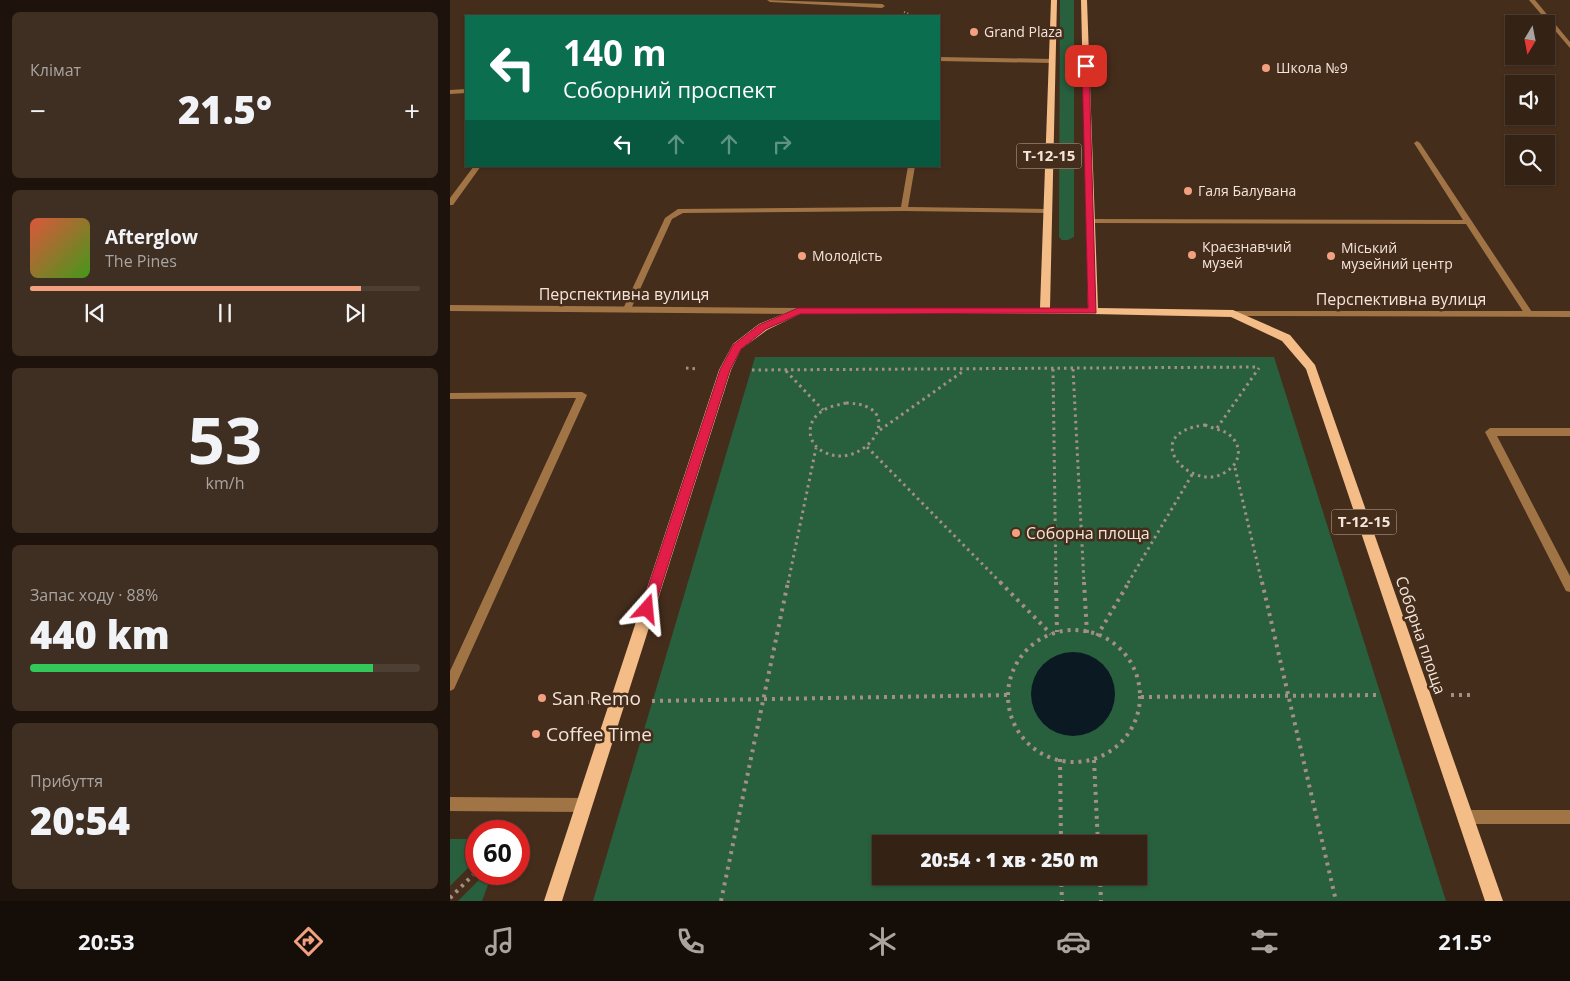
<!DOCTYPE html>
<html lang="uk">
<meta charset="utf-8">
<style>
:root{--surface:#342215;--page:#3f2f22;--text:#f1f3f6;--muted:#a9a4a0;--line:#4e3f34;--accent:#f2a080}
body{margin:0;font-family:"Open Sans",sans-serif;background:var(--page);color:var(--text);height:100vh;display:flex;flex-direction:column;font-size:19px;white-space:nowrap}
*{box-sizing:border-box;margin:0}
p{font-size:16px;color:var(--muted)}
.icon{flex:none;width:28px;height:28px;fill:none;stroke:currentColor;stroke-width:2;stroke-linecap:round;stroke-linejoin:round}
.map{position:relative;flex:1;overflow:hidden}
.drawer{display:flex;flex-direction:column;gap:12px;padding:12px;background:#1d130c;width:450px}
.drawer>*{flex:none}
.top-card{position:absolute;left:15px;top:15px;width:475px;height:152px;border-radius:0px;box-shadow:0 1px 4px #0004,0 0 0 1px var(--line);background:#0b6e4f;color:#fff;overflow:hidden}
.needle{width:32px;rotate:190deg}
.fabs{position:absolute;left:1055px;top:15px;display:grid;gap:10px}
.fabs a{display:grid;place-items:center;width:50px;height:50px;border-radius:0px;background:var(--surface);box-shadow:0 1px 4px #0004,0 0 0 1px var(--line);font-size:25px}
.speed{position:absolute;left:15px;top:820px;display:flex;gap:10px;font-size:25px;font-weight:700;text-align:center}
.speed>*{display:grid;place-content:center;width:65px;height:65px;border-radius:50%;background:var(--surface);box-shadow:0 1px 4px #0004,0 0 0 1px var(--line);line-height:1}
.speed .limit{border:8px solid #d22;background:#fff;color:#111}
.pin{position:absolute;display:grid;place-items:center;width:42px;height:42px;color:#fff;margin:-21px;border-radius:10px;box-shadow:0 2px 8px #0006}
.me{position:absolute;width:55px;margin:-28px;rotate:18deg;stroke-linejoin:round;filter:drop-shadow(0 0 4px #0008)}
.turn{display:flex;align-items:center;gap:18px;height:105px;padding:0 15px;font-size:22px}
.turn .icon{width:65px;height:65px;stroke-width:2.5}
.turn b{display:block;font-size:35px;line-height:42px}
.lanes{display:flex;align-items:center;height:48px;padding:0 15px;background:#0003;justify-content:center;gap:25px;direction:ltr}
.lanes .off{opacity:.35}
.big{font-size:38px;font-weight:800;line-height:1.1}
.drawer .tile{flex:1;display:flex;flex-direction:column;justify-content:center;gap:8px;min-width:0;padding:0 18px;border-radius:8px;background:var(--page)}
.drawer .dial{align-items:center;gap:0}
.dial b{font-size:65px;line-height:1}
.song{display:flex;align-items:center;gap:15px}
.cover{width:60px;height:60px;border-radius:8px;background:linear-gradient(135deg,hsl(10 70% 55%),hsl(100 70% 35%))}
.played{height:5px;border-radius:2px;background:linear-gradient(90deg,var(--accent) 85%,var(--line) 85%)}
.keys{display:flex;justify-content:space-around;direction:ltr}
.heat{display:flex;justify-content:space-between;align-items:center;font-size:28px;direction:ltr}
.charge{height:8px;border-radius:4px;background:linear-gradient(90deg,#34c759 88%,var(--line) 0)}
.trip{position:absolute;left:422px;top:835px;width:275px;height:50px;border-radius:0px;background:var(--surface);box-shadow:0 1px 4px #0004,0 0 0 1px var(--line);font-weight:800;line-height:50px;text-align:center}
.tab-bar{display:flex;height:80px;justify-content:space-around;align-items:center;background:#150e08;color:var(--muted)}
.tab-bar .icon{width:35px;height:35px}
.tab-bar .selected{color:var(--accent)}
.tab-bar b{font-size:22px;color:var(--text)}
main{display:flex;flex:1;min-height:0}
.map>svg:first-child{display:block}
</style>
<main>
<section class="drawer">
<div class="tile"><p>Клімат</p>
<div class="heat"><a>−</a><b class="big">21.5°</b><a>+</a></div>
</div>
<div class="tile">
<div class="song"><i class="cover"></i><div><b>Afterglow</b><p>The Pines</p></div></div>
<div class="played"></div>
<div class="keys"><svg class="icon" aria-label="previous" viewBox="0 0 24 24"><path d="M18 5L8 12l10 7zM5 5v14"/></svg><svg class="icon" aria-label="pause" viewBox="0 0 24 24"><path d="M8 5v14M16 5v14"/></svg><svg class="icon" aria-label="next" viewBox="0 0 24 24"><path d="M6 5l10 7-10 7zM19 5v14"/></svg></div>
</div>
<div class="tile dial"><b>53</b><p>km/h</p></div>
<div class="tile"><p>Запас ходу · 88%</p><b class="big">440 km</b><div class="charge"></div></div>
<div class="tile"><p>Прибуття</p><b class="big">20:54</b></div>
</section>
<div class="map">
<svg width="1120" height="901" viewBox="0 0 1120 901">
<rect width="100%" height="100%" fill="#452d1c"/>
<g fill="#28603e" fill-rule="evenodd">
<polygon points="610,0 624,0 624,237 618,240 612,240 609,237"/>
<path d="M305,357H824L996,901H143ZM431,844H689V876H431Z"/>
<polygon points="0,839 26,839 26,860 0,886"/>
<polygon points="35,874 42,874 32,901 8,901"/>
</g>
<circle fill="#0b1a22" cx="623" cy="694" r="42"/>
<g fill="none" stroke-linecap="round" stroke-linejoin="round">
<polyline stroke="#a49083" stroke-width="2" stroke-dasharray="1 2.5" stroke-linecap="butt" points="454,12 464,16"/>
<g stroke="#a49083" stroke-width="3" stroke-dasharray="2.5 4" stroke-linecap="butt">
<polyline points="236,368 249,369"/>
<polyline points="603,369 606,583"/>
<polyline points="623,369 634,583"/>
<polyline points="302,370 809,367"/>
<polyline points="336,371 373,410"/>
<path d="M396,403C462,404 415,473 374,452C355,443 356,419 374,410C380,406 389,405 396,403Z"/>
<path d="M755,425C762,428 771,430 777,433C794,445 791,464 774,473C740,493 687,433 755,425Z"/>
<polyline points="767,428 809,368"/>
<polyline points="430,430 515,370"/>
<polyline points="417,447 551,583"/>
<polyline points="785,468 812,583"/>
<polyline points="338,583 366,448"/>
<polyline points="678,583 743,473"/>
</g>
<g stroke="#a49083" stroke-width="4" stroke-dasharray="3 5" stroke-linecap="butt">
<polyline points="550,582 601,634"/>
<polyline points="606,582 607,632"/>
<polyline points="634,582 637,633"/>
<polyline points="812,582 886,901"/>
<circle cx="624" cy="696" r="66"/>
<polyline points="647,636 679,582"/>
<polyline points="1001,695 1022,695"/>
<polyline points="691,697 931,695"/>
<polyline points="202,701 557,695"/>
<polyline points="114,704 139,702"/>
<polyline points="610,759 611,844"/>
<polyline points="644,760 648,844"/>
<polyline points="611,876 612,901"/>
<polyline points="650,876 651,901"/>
<polyline points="0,898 26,872"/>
<polyline points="271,901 338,582"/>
</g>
<g fill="#a17446" fill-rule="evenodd">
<polygon points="489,57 602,59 605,61 602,63 489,61"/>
<polygon points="967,141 970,143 1082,312 1083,314 1082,316 1076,316 1016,224 640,223 636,221 640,219 1013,220 964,143"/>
<polygon points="24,166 31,166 3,205 0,205 0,198"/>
<polygon points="458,166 465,166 458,207 598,209 602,211 598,213 454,211 233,213 222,219 181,309 177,312 173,309 215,218 228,209 451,207"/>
<polygon points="132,392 137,395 4,689 0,691 0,671 126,398 0,399 0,393"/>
<polygon points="1040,428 1120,428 1120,436 1047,436 1120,576 1120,592 1116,591 1035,432"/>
<polygon points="0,797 134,798 139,800 141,805 139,810 134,812 0,811"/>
<polygon points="1015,810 1120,810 1120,824 1015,824 1010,822 1008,817 1010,812"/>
</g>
<g fill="#a17446" fill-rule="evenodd">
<polygon points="317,0 432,4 435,6 432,8 320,2"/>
<polygon points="1079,0 1085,0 1120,42 1120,48"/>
<polygon points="16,89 16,93 0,94 0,90"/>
</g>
<g fill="#a17446" fill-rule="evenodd">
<polygon points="0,305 348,308 352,311 348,314 0,311"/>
<polygon points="783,311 1120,311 1120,317 780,316 779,314 780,312"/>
</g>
<polygon fill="#f4bc86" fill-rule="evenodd" points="601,0 607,0 600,308 638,308 631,0 637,0 648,308 783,310 840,335 865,365 1053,901 1035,901 856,369 832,341 781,317 643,314 350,314 317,330 291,349 281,370 112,901 94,901 269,370 283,344 309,324 348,308 590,308"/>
</g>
<polygon fill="#e11d48" stroke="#92132f" points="636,63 639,66 646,313 350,314 316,329 291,349 280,370 204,609 202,613 197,615 193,613 191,609 270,370 283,345 309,325 348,308 638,308 632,66"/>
<g fill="#f2a080" stroke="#452d1c" stroke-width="2">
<circle cx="524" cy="32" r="5"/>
<circle cx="816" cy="68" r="5"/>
<circle cx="738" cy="191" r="5"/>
<circle cx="742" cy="255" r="5"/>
<circle cx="352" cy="256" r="5"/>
<circle cx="881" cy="256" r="5"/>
<circle cx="566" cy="533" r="5"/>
<circle cx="92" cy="698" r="5"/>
<circle cx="86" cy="734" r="5"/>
</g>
<g text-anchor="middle" stroke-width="5" stroke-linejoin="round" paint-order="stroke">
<g font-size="14" fill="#f4e4d9" stroke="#452d1c" text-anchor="start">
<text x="534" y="37">Grand Plaza</text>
<text x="826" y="73">Школа №9</text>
<text x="748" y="196">Галя Балувана</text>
<text x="752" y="252">Краєзнавчий<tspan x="752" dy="16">музей</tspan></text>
<text x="891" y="253">Міський<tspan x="891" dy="16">музейний центр</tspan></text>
<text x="362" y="261">Молодість</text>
</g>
<g fill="#452d1c" stroke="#c0ada0" stroke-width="1">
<rect x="566.5" y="143.5" width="65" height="25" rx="4"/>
<rect x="881.5" y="509.5" width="65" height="25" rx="4"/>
</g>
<g font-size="15" font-weight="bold" fill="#f4e4d9">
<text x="599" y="161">Т-12-15</text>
<text x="914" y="527">Т-12-15</text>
</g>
<g font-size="16" fill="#f4e4d9" stroke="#452d1c">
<text x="174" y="300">Перспективна вулиця</text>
<text x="951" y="305">Перспективна вулиця</text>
<text transform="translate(971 635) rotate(71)" y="6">Соборна площа</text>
</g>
<g font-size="16" fill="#f4e4d9" stroke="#452d1c" text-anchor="start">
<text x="576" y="539">Соборна площа</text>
</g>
<g font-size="19" fill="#f4e4d9" stroke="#452d1c" text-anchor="start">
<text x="102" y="705">San Remo</text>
<text x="96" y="741">Coffee Time</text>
</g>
</g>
</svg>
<div class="fabs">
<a><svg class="needle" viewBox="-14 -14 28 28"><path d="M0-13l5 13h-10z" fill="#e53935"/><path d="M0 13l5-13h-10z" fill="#a9a4a0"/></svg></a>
<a><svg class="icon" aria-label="sound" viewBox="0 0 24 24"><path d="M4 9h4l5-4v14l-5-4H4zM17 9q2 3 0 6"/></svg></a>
<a><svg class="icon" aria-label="search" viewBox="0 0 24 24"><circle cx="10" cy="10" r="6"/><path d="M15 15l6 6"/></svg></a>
</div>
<div class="speed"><div class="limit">60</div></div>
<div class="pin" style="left:636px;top:66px;background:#d93025"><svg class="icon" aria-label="arrive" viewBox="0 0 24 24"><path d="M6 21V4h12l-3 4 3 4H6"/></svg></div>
<svg class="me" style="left:197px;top:609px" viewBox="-20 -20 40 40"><path d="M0-17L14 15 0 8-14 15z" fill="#e11d48" stroke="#fff" stroke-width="4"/></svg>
<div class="trip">20:54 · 1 хв · 250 m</div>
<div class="top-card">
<div class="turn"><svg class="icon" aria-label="left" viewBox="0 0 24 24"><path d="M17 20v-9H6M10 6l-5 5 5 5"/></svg><div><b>140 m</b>Соборний проспект</div></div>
<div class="lanes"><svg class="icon" aria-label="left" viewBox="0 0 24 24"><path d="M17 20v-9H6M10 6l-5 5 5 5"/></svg><svg class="icon off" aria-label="ahead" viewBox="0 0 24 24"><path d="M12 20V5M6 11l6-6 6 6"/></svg><svg class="icon off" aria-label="ahead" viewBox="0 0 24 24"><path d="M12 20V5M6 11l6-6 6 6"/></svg><svg class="icon off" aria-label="right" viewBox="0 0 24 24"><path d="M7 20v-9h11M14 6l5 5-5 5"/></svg></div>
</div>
</div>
</main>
<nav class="tab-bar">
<b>20:53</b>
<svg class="icon selected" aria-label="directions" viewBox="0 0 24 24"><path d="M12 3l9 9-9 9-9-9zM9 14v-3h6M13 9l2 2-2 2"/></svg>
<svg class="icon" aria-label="music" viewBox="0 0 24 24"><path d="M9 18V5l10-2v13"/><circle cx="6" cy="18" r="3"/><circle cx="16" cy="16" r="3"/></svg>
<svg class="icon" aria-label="phone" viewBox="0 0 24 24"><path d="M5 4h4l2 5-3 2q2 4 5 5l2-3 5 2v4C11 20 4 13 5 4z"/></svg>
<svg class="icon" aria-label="climate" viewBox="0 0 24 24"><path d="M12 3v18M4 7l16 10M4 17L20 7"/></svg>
<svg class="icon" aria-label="car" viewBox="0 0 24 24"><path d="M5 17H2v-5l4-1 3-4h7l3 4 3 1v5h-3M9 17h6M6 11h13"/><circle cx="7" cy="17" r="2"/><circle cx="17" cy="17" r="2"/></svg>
<svg class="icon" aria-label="filters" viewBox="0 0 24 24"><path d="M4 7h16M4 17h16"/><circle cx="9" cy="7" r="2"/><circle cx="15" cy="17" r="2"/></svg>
<b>21.5°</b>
</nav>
